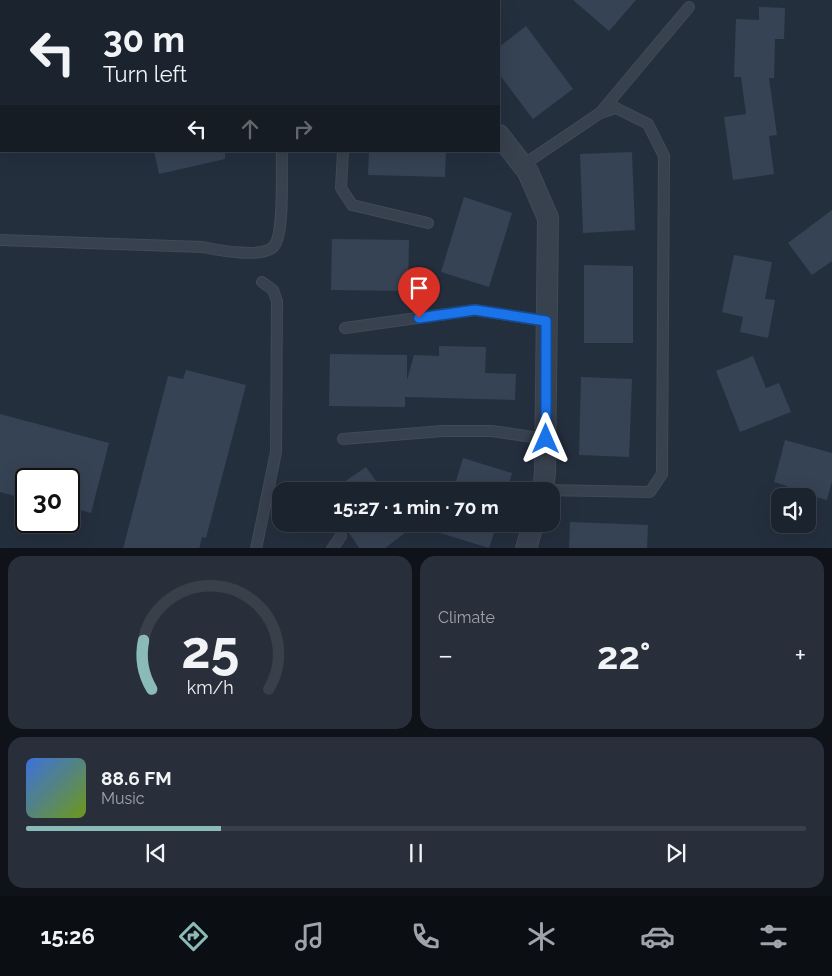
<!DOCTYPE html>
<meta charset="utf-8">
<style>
:root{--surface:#1b232e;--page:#282f3a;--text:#f1f3f6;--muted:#a0a4aa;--line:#39404a;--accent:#8bbbb9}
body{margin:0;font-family:Raleway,sans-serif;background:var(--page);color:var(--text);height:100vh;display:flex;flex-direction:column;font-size:19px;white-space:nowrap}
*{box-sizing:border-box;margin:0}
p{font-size:16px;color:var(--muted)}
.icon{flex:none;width:28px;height:28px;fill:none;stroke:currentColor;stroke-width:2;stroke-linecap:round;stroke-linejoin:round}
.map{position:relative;height:548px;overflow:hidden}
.sheet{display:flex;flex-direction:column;gap:8px;padding:8px;background:#0f1319;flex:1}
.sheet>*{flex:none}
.hud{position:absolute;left:0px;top:0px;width:500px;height:152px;box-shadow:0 5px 20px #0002,0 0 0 1px var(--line);background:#1b232e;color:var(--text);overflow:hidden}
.tools{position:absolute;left:771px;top:488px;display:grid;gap:10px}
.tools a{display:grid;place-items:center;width:45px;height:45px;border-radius:10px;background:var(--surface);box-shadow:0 5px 20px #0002,0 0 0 1px var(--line);font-size:25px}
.speed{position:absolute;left:15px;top:468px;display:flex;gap:10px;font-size:25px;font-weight:700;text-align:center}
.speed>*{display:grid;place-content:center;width:65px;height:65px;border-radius:50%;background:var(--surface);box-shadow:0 5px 20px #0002,0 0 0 1px var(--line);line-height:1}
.speed .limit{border:2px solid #111;border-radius:8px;background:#fff;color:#111}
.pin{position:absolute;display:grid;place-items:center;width:42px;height:42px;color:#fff;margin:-51px -21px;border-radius:50% 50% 50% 0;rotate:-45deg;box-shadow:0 0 5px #0007}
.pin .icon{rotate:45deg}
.me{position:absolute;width:55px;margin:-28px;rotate:0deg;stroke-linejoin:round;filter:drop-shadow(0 0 4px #0008)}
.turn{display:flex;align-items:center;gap:18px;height:105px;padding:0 20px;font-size:22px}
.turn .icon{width:65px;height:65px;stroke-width:2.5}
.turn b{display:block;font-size:35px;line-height:42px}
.lanes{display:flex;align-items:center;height:48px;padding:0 20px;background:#0003;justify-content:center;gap:25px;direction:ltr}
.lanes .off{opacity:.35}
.big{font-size:38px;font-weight:700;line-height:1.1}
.sheet .card{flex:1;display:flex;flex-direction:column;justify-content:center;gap:8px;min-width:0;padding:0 18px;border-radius:15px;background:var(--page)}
.sheet .dial{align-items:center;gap:0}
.dial svg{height:130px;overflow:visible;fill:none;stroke:var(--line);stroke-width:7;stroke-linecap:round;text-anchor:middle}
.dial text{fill:var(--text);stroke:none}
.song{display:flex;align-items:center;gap:15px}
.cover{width:60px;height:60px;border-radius:8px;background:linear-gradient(135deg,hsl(220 70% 55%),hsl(80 70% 35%))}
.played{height:5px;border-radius:2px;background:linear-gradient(90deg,var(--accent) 25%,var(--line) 25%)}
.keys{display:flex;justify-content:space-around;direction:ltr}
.heat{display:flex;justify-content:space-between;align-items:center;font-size:28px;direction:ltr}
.sheet .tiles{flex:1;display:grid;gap:8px;grid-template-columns:1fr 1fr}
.card:last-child{grid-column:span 2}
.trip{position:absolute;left:272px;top:482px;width:288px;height:50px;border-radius:15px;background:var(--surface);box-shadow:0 5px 20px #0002,0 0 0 1px var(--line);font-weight:700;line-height:50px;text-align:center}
.tabs{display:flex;height:80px;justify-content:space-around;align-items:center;background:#0b0e12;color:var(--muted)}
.tabs .icon{width:35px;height:35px}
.tabs .current{color:var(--accent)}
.tabs b{font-size:22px;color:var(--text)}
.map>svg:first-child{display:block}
</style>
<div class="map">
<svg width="832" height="549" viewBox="0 0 832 549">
<rect width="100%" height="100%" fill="#242f3e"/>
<g fill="#364354">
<polygon points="573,0 636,0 609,31"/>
<polygon points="759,7 785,8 784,39 775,39 774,78 769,78 777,135 769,136 774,174 733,180 724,117 746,114 741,77 734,77 736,19 759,20"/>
<polygon points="526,26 573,89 533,119 499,74 499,47"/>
<polygon points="154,151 225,151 225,159 159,174"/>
<polygon points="369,151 446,151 445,177 368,175"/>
<polygon points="632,152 635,230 583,233 580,154"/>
<polygon points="464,197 512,213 489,287 441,272"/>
<polygon points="832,210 832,261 812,275 788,243"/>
<polygon points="332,239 409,240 408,291 331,290"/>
<polygon points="734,255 772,262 765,299 775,300 768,338 740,332 743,317 722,312"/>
<polygon points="584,265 633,266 633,343 584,343"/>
<polygon points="439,346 486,347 485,373 516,374 515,400 405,397 405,407 329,406 330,354 407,355 407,380 414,355 439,356"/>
<polygon points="753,356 766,388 779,383 791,412 740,432 716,371"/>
<polygon points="186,370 246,385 206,538 202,537 199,549 123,549 168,376 183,379"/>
<polygon points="581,377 632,379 629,457 579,455"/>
<polygon points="0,414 109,443 91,513 69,507 69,479 26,479 26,499 0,492"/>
<polygon points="785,440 832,453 832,481 827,500 786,489 787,486 774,482"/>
<polygon points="463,458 512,473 507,491 453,491"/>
<polygon points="366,467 383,491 331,491"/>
<polygon points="570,522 648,525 647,549 569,549"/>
<polygon points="343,524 406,524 410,529 384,549 360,549"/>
<polygon points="443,524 497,524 489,548 440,533"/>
</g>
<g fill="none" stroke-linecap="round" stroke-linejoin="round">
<g stroke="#414a57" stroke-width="12">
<g id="lane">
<polyline points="264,0 264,1"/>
<polyline points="343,151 341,188 352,205 428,223"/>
<polyline points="523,165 600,113 689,7"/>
<path d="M0,240L203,247C217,250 264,259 274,246C285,233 281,170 282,151"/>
<polyline points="345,328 475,310 546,321"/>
<polyline points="343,439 443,431 492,431 546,439"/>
<polyline points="543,490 650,492 662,474 664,156 648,124 616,108 600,113"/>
<polyline points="256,549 276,452 277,301 273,290 262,282"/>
<polyline points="332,549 341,536"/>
</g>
</g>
<g stroke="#414a57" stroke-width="22">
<g id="street">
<polyline points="450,1 450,0"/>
<polyline points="499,135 528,172 548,218 545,472 543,491"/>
<polyline points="526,549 533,524"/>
</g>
</g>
<use href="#lane" stroke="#38414e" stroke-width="10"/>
<use href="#street" stroke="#38414e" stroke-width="20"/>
</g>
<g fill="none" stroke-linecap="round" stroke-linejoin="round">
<g stroke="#114b97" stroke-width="12">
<polyline id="route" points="419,318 475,310 546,321 546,439"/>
</g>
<use href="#route" stroke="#1a73e8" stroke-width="9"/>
</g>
</svg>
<div class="tools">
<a><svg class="icon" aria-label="sound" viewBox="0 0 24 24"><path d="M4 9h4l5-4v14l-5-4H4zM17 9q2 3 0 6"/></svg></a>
</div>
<div class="speed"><div class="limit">30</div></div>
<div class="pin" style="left:419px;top:318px;background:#d93025"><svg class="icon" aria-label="arrive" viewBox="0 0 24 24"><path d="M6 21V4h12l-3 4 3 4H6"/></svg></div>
<svg class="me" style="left:546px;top:439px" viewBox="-20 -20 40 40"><path d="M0-17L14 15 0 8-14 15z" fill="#1a73e8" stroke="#fff" stroke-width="4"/></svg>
<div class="trip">15:27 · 1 min · 70 m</div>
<div class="hud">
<div class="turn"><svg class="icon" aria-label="left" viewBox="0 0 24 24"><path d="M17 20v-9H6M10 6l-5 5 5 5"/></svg><div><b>30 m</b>Turn left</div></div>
<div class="lanes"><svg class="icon" aria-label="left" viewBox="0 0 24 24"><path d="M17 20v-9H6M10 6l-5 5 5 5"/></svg><svg class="icon off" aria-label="ahead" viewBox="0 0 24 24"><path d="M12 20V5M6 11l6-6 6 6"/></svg><svg class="icon off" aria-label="right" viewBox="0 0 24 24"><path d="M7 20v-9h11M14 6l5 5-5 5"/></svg></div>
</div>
</div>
<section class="sheet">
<div class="tiles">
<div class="card dial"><svg viewBox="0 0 100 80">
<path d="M14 69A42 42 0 1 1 86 69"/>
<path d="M14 69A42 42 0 0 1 9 39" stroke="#8bbbb9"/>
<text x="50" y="56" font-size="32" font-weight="700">25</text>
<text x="50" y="72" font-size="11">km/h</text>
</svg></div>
<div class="card"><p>Climate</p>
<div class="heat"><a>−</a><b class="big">22°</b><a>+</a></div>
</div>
<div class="card">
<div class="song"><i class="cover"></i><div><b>88.6 FM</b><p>Music</p></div></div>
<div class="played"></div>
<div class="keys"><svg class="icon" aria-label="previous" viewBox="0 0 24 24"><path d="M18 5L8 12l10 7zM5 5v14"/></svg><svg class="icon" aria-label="pause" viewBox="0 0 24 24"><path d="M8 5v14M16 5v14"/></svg><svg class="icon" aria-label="next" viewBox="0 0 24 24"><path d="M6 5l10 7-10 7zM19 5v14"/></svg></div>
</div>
</div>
</section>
<nav class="tabs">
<b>15:26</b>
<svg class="icon current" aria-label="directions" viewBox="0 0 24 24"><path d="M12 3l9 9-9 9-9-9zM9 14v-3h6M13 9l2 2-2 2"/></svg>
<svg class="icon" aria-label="music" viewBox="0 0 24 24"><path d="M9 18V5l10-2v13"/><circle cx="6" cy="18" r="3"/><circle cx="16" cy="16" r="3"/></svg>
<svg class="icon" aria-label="phone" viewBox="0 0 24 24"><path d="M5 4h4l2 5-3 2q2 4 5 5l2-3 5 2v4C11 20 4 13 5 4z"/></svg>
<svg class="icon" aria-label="climate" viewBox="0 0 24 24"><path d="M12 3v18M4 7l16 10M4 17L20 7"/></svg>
<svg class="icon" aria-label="car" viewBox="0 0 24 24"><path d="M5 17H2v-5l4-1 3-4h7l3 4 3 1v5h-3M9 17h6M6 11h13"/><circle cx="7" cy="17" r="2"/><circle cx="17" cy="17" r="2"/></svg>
<svg class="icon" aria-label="filters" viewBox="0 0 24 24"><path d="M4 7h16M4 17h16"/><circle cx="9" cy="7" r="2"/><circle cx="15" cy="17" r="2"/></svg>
</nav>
